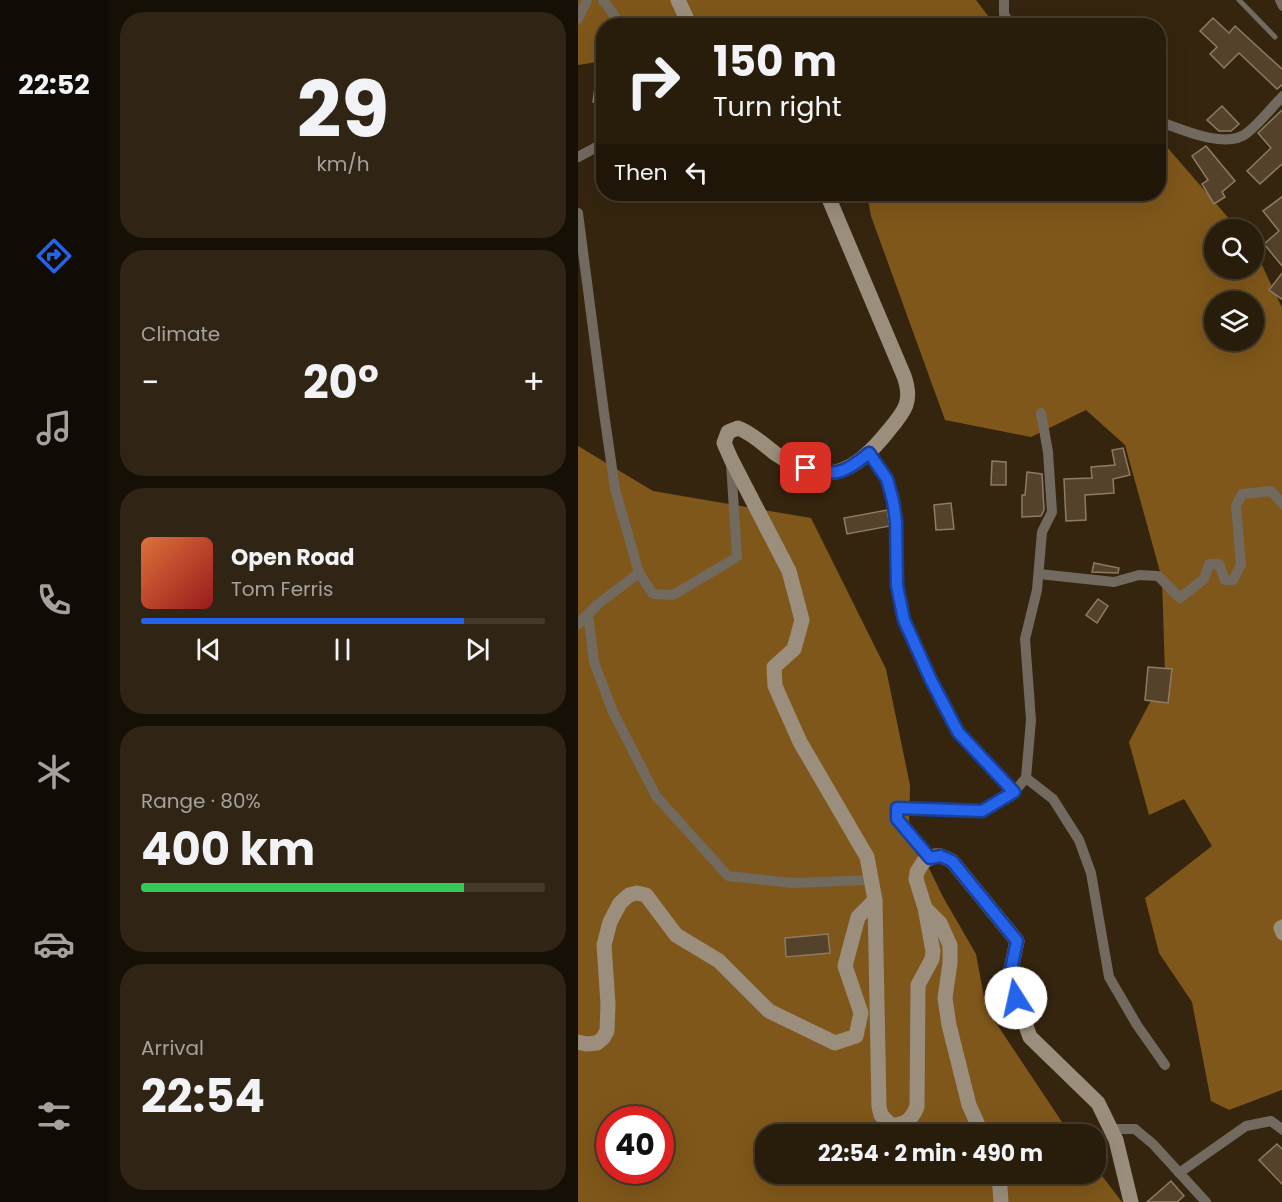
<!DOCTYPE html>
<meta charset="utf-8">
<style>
:root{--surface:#281c0b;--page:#302514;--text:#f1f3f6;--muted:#a5a19d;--line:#443a2c;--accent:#2563eb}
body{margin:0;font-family:Poppins,sans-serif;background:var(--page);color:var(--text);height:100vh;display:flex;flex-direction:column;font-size:22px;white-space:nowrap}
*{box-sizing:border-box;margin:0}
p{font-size:20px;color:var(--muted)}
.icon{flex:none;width:33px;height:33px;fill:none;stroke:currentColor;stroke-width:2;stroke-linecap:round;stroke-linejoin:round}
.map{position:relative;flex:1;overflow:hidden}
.drawer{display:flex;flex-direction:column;gap:12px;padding:12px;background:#160f06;width:470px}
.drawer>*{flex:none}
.guide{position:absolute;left:18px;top:18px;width:570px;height:183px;border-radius:24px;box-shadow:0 6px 24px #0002,0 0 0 2px var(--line);background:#281c0b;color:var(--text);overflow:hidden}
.fabs{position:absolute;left:626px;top:219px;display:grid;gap:12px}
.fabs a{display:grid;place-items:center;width:60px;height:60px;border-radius:50%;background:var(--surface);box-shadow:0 6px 24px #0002,0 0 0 2px var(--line);font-size:30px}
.speed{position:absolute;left:18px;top:1106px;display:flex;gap:12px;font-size:30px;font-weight:700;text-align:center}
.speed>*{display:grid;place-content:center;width:78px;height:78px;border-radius:50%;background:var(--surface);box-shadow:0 6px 24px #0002,0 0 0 2px var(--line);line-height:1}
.speed .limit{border:9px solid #d22;background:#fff;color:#111}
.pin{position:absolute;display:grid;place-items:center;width:51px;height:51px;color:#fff;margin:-26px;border-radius:12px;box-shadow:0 3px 9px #0006}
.me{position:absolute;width:66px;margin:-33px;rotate:350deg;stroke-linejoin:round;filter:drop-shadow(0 0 4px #0008)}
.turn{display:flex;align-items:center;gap:21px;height:126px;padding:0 18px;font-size:27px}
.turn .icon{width:78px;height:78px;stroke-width:2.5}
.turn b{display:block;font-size:42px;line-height:51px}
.then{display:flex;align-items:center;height:57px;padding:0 18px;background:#0003;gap:12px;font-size:22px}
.big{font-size:45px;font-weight:700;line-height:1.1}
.drawer .card{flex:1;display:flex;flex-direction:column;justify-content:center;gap:9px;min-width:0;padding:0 21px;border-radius:24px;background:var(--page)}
.drawer .dial{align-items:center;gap:0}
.dial b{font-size:78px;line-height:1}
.song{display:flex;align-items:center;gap:18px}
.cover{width:72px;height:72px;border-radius:9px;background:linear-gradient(135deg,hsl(20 70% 55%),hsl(0 70% 35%))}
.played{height:6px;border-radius:3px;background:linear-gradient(90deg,var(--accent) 80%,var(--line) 80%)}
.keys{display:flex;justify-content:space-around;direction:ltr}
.heat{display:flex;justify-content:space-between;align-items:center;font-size:33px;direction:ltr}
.charge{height:9px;border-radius:4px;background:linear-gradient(90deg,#34c759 80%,var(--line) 0)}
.trip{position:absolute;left:177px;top:1124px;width:351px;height:60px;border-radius:24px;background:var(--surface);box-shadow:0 6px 24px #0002,0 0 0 2px var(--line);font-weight:700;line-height:60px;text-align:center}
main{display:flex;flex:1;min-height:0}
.menu{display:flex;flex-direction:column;width:108px;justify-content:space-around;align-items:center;background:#100b04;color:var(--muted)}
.menu .icon{width:42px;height:42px}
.menu .on{color:var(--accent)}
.menu b{font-size:27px;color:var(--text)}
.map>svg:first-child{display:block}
</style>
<main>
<nav class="menu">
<b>22:52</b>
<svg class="icon on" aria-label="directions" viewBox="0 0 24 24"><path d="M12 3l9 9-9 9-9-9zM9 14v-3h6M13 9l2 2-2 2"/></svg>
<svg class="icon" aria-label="music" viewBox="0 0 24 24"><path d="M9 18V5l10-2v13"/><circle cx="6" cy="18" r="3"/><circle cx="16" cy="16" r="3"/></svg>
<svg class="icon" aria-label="phone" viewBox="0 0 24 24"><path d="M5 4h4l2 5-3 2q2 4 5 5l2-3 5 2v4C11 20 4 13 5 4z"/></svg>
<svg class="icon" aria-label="climate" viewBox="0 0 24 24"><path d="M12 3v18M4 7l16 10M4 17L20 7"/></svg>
<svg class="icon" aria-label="car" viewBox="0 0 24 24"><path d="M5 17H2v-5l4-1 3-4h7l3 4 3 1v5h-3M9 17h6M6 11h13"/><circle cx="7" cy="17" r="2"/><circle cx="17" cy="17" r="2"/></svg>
<svg class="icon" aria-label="filters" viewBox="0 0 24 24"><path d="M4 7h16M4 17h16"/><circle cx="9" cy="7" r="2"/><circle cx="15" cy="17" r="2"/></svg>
</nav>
<section class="drawer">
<div class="card dial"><b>29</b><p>km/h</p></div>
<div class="card"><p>Climate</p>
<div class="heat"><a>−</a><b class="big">20°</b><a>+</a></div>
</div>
<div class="card">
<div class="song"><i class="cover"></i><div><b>Open Road</b><p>Tom Ferris</p></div></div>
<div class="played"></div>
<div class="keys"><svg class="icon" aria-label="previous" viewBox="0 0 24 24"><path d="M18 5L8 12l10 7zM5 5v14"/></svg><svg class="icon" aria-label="pause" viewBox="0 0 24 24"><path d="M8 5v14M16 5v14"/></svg><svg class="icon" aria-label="next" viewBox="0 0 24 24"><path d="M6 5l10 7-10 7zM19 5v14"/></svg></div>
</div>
<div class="card"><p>Range · 80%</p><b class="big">400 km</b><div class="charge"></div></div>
<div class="card"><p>Arrival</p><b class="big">22:54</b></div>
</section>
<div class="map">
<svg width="705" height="1202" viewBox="0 0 705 1202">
<rect width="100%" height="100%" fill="#35250f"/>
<g fill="#7f571a" fill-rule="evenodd">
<polygon points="0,0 398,0 417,25 26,26 25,61 0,65"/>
<path d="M581,142L589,147L660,229L636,230V268H675V246L705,310L704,1090L651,1110L633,1101L614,1002L581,953L567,898L634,846L606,799L571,815L551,742L587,674L584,579L547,445L508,410L453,437L367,420L293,216L289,194H580ZM636,302H675V340H636Z"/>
<path d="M0,446L75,491L233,518L308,669L332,785L331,827L365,897L398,954L408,1008L492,1134H188V1173H518V1168L544,1202H0ZM32,1119H82V1170H32Z"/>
</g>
<g fill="#54422b" stroke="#8e7b63" stroke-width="1.5">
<polygon points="635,18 651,33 657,26 705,70 705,84 699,89 661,53 646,68 632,54 639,47 622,31"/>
<polygon points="20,66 26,66 26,103 15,102"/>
<polygon points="644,106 661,124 653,131 641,131 629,120"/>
<polygon points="705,109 705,163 682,184 669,171 693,148 680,133"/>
<polygon points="628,146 657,181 644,192 647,197 636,204 624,184 630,180 614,156"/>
<polygon points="705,196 705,267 686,244 701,231 685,211"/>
<polygon points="705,272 705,300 691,290"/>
<polygon points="545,448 552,475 535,479 536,493 507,495 508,520 488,521 486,479 514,478 513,467 537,465 534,450"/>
<polygon points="414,461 428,462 428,485 413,485"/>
<polygon points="449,472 464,474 466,510 463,516 444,517 444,495 447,495"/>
<polygon points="373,503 376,529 358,530 356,505"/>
<polygon points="309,510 312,526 269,534 266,518"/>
<polygon points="516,563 541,568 540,573 514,572"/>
<polygon points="520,599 530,606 519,623 508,615"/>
<polygon points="570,667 594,669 590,703 567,700"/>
<polygon points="250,934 252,953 208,957 207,938"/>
<polygon points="699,1144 705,1150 705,1185 681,1160"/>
<polygon points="593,1181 606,1196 599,1202 569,1202"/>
</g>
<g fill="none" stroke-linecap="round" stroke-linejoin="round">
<polyline stroke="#72695f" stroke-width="5" points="661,0 697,37"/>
<g stroke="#72695f" stroke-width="10">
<polyline points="25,0 44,26"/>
<polyline points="426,0 426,14 433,26"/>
<polyline points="702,0 705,6"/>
<polyline points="0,19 9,0"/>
<path d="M580,121C603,129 648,150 669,133C682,123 693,108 705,96"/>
<polyline points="0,157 26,143"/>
<polyline points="0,213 26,413 37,489 61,573 75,594 95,595 159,557 153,463"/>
<polyline points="291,453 309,479 315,501 319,521 319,586 326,620 353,680 380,732 436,792"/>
<polyline points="461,574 536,582 561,575 580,576 602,598 626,579 631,564 641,564 647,580 655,580 663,565 658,506 664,494 693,491 705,504"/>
<polyline points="10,615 16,662 35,712 78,796 150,876 215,883 293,880"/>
<polyline points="0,624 20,604 61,573"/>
<polyline points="448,778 475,799 501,840 513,873 531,977 559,1025 587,1065"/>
<polyline points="352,858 319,819 319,808 404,811 436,792 448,778 453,720 447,639 459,590 464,532 474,512 470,452 463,413"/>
<polyline points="533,1129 557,1129 575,1144 628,1202"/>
<polyline points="601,1173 668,1126 693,1121 705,1130"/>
</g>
<g stroke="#9b8e7d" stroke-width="15">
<polyline points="100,0 112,26"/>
<path d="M249,194L326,376C335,401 327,411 311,430C276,474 249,488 198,454C186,445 174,433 160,428L150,432L146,443L153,459L211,571L224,620L216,649L196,667L197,686L222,742L289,857L297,900L301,1107L303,1115L312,1124C325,1128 334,1119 339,1107L340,985L354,959L355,951L347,908L338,879L339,872L346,861L357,856H363L374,861L439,941L431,979L452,1037L520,1103L538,1140L553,1202"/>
<polyline points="348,909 362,923 372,945 372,963 367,998 371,1025 391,1105 404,1134"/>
<polyline points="705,927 703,928 705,933"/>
<polyline points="0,1042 8,1044 19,1043 25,1038 29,1031 30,1004 26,945 32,922 42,903 51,895 59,893 68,895 98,935 141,961 191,1011 257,1043 278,1036 283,1013 267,966 280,917 297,900"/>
<polyline points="421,1173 423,1202"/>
</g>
</g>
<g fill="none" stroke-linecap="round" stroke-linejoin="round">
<g stroke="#184099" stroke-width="15">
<path id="route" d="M228,468C258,477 267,473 291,453L309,479L315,501L318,521L319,586L326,620L353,680L380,732L436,792L404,811L319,808V819L352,858L363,856L374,861L439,941L431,979L438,998"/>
</g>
<use href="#route" stroke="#2563eb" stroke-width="10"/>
</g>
</svg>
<div class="fabs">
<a><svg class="icon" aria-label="search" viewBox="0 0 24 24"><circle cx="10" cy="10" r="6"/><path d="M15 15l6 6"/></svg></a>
<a><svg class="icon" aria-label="layers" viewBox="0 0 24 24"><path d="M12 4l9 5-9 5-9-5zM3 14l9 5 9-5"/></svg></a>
</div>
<div class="speed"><div class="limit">40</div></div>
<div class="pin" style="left:228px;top:468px;background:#d93025"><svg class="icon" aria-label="arrive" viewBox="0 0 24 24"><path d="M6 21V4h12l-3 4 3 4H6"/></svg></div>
<svg class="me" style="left:438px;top:998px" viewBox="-20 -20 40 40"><circle r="19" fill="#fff"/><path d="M0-13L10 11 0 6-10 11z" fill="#2563eb"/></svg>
<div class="trip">22:54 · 2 min · 490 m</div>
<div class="guide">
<div class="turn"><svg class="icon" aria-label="right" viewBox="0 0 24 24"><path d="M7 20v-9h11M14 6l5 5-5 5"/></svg><div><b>150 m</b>Turn right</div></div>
<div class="then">Then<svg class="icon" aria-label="left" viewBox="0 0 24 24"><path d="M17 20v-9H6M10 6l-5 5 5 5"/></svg></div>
</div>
</div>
</main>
